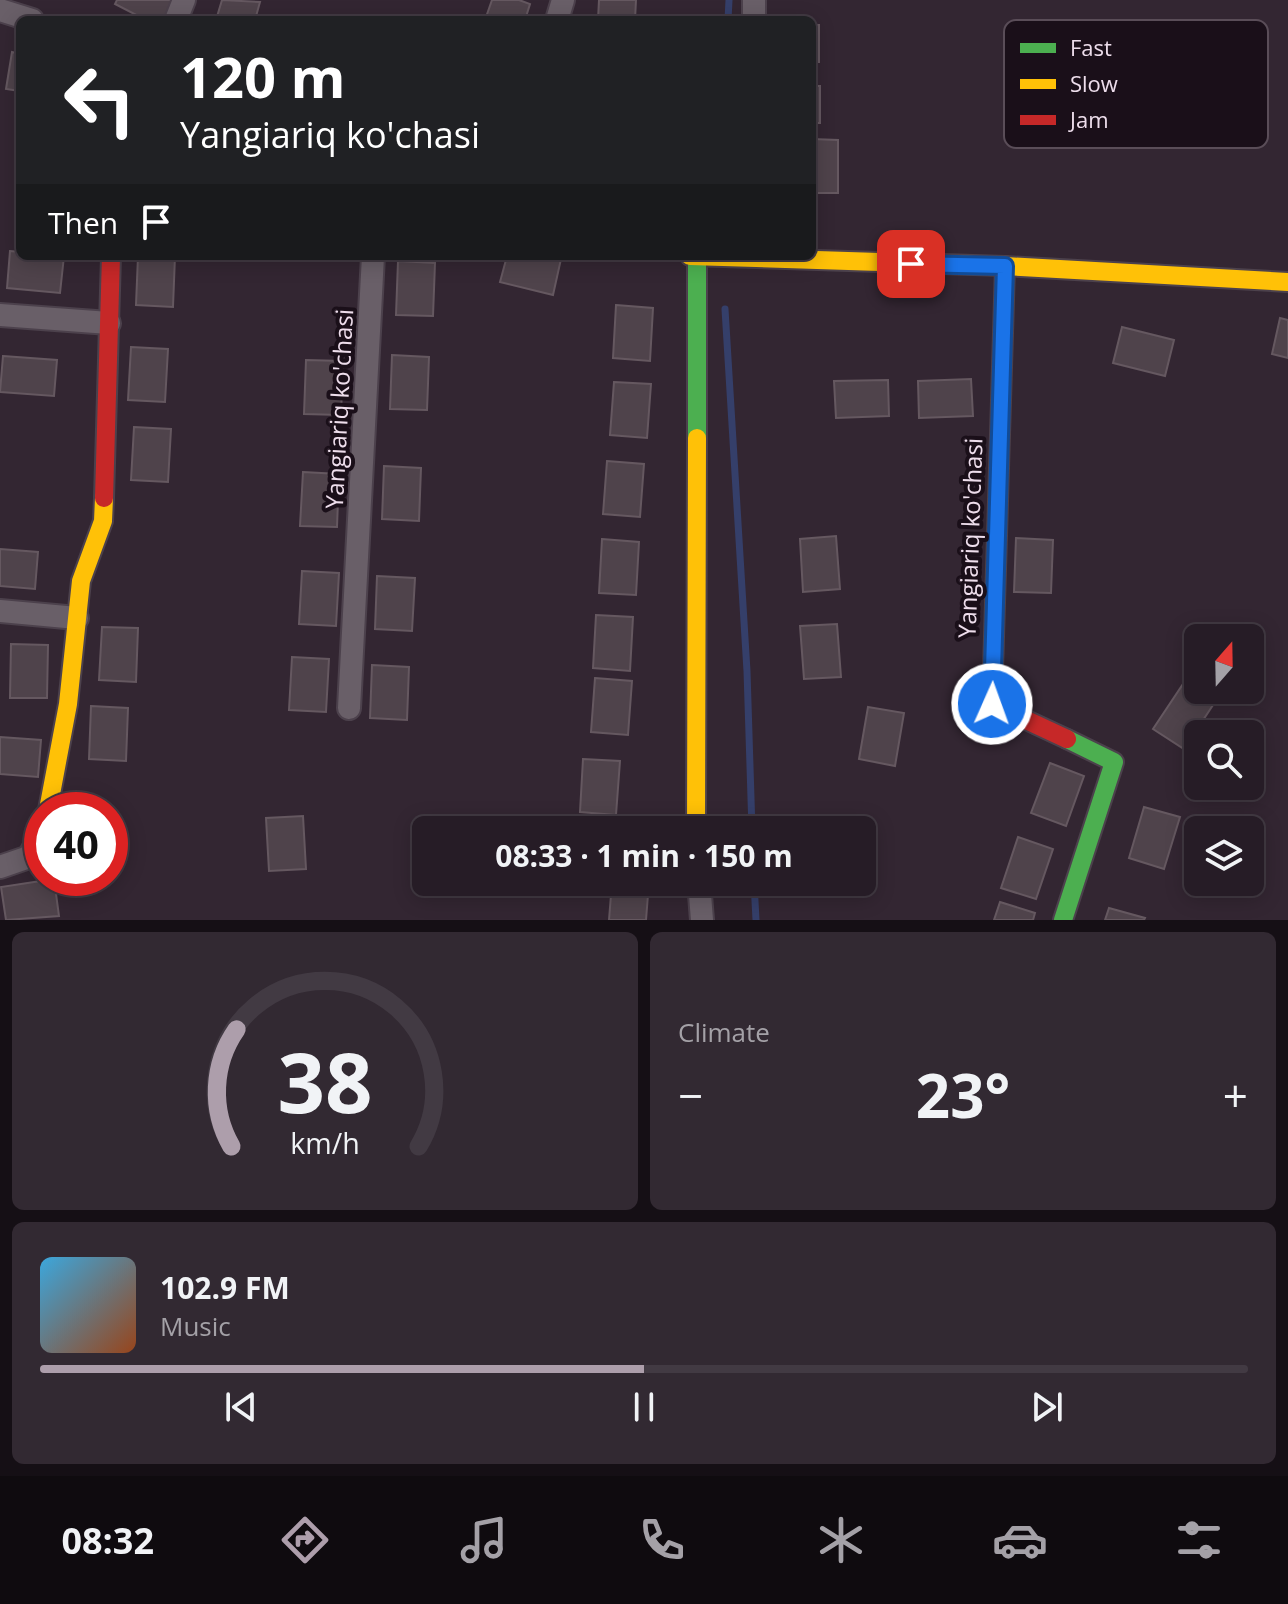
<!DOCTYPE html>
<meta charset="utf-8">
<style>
:root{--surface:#261c26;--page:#322932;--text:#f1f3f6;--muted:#a4a1a7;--line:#423a43;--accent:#ad9eab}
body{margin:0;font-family:"Open Sans",sans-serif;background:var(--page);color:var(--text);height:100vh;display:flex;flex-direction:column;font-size:30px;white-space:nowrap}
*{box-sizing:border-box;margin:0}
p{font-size:26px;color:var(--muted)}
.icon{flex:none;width:44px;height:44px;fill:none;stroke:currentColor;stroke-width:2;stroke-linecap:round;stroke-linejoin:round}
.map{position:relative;height:920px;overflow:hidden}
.details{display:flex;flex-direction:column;gap:12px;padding:12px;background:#150f15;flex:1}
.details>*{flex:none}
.hud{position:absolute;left:16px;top:16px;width:800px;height:244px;border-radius:12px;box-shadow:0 4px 20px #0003,0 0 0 2px var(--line);background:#202124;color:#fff;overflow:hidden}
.needle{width:52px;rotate:20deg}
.controls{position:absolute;left:1184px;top:624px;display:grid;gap:16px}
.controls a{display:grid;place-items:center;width:80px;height:80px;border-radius:12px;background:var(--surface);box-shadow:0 4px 20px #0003,0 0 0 2px var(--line);font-size:40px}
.speed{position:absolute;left:24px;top:792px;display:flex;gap:16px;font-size:40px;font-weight:700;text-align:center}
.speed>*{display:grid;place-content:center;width:104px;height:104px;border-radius:50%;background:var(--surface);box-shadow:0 4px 20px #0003,0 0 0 2px var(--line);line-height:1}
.speed .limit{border:12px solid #d22;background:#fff;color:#111}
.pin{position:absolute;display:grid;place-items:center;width:68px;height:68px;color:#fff;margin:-34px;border-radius:16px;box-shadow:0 4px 12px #0006}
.me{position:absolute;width:88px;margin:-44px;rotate:2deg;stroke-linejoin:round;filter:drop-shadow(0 0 6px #0008)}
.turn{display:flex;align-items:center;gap:28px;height:168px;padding:0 32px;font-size:36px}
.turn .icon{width:104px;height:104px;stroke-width:2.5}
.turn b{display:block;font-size:56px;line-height:68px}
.then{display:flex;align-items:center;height:76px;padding:0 32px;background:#0003;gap:16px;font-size:30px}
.big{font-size:60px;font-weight:700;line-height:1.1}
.details .card{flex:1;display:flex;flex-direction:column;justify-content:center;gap:12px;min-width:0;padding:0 28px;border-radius:12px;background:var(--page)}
.details .dial{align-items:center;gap:0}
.dial svg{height:208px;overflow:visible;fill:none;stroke:var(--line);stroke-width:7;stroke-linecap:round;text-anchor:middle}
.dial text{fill:var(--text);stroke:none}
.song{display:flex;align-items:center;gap:24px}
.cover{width:96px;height:96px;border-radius:12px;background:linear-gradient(135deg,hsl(200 70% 55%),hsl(20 70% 35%))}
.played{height:8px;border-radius:4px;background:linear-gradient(90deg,var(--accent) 50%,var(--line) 50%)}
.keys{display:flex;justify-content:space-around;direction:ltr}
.heat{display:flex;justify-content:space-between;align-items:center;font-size:44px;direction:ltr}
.details .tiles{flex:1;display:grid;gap:12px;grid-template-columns:1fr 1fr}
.card:last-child{grid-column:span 2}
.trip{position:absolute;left:412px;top:816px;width:464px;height:80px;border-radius:12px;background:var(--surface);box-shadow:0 4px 20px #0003,0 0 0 2px var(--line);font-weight:700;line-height:80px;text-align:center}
.menu{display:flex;height:128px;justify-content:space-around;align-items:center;background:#0f0b0f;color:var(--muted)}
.menu .icon{width:56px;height:56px}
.menu .on{color:var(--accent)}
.menu b{font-size:36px;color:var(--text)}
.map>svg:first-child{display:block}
</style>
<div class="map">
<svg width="1288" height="920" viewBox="0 0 1288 920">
<rect width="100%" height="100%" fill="#332632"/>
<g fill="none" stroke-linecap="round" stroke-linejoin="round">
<g stroke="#353f6a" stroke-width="7">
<polyline points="728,20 729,0"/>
<polyline points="725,309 747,671 752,830"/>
<polyline points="754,882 756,920"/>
</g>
</g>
<g fill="#4f434b" stroke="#655860" stroke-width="2">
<polygon points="117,0 176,0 166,20 146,20 115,4"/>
<polygon points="222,0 260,2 255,20 216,20"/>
<polygon points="492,0 519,0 530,4 525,20 485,20"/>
<polygon points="599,0 636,0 635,20 598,20"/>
<rect x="812" y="25" width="7" height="37"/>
<polygon points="12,52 20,54 20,91 6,89"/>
<rect x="812" y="86" width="8" height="37"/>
<polygon points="812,139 838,140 838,193 812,193"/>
<polygon points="10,251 20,252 20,256 64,256 60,293 7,288"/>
<polygon points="138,256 175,256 173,307 136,305"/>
<polygon points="507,256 561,259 553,295 500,282"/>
<polygon points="398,261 435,263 433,316 396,315"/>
<polygon points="616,305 653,308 650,361 613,358"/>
<polygon points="1280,318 1288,320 1288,358 1272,354"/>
<polygon points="1122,327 1174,340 1165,376 1113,363"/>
<polygon points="131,347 168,349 165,402 128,400"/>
<polygon points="392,355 429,357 427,410 390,409"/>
<polygon points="3,356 57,360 54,396 0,392"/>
<polygon points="306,360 343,361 341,415 304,414"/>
<polygon points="971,379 973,416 919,418 918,381"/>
<polygon points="888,380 889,416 836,418 834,381"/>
<polygon points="614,382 651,384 647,438 610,435"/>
<polygon points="134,427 171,429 168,482 131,480"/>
<polygon points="607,461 644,464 640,517 603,514"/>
<polygon points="384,466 421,468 419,521 382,519"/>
<polygon points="303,472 339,474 337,527 300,526"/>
<polygon points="836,536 840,589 803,592 800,539"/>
<polygon points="1016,538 1053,540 1051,593 1014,592"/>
<polygon points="602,539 639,542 636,595 599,593"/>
<polygon points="0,549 38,552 35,589 0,586"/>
<polygon points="302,571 339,573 336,626 299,624"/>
<polygon points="377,576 415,578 412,631 375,629"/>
<polygon points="596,615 633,617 630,671 593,668"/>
<polygon points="837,624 841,677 804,679 800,626"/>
<polygon points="102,627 138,628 136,682 99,680"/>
<polygon points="11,644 48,645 47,698 10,698"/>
<polygon points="292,657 329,659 326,712 289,710"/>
<polygon points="372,665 409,667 407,720 370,718"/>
<polygon points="595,678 632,681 628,735 591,732"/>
<polygon points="1183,684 1213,705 1184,749 1153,729"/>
<polygon points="91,706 128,708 126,761 89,759"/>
<polygon points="868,707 904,713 895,766 859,759"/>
<polygon points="0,737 41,740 38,777 0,774"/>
<polygon points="583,759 620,761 616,815 580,812"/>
<polygon points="1050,763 1084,776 1066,826 1031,813"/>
<polygon points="1144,807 1180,817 1164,869 1129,858"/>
<polygon points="303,816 306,869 269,871 266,818"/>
<polygon points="1018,837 1053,849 1036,899 1001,888"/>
<polygon points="54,879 59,916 6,920 1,887"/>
<polygon points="612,882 649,882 646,920 609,920"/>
<polygon points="1000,902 1035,913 1033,920 994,920"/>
<polygon points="1109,908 1145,918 1144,920 1105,920"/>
</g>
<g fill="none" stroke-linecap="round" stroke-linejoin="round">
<g stroke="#4c414c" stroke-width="26">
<g id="street">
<polyline points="0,10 32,20"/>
<polyline points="176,20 184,0"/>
<polyline points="557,20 563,0"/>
<polyline points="754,20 754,0"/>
<polyline points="0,315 109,323"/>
<polyline points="0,611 77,618"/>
<polyline points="349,708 373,256"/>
<polyline points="0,867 29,857 42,833"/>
<polyline points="699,882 702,920"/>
</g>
</g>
<g stroke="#4c414c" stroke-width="22">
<g id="fast">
<polyline points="697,438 697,258"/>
<polyline points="1063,920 1114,762 1067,739"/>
</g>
</g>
<g stroke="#4c414c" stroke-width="22">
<g id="slow">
<polyline points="690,256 1005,266 1288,282"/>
<polyline points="48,810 68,704 81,581 103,521 104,498"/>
<polyline points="696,830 697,438"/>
</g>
</g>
<g stroke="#4c414c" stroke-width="22">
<g id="jam">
<polyline points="1005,266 992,704 1067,739"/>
<polyline points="104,498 111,256"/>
</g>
</g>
<use href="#street" stroke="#695f68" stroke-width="22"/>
<use href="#fast" stroke="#4caf50" stroke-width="18"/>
<use href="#slow" stroke="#ffc107" stroke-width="18"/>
<use href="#jam" stroke="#c62828" stroke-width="18"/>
</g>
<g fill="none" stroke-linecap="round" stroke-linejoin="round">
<g stroke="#114b97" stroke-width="20">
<polyline id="route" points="911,264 1005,266 992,704"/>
</g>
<use href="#route" stroke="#1a73e8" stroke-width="14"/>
</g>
<g text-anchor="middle" stroke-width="8" stroke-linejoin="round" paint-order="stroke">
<g font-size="24" fill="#eedeec" stroke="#1a0f19">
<text transform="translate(340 409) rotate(-87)" y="8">Yangiariq ko'chasi</text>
<text transform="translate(971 538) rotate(-88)" y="8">Yangiariq ko'chasi</text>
</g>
</g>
<rect x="1004" y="20" width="264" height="128" rx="12" fill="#1a0f19" stroke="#5a4d58" stroke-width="2"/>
<rect x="1020" y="43" width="36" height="10" fill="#4caf50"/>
<rect x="1020" y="79" width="36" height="10" fill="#ffc107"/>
<rect x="1020" y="115" width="36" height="10" fill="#c62828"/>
<g font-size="22" fill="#eedeec">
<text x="1070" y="56">Fast</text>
<text x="1070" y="92">Slow</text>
<text x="1070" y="128">Jam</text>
</g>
</svg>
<div class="controls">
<a><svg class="needle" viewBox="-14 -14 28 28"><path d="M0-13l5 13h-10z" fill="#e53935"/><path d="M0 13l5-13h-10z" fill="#a4a1a7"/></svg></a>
<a><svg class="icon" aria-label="search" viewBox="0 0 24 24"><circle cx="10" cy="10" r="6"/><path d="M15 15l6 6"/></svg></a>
<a><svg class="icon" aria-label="layers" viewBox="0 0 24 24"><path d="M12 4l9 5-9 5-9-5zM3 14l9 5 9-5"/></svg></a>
</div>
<div class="speed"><div class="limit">40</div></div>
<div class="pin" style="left:911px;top:264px;background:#d93025"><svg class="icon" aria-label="arrive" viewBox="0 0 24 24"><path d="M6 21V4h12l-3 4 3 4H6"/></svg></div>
<svg class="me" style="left:992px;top:704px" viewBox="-20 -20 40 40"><circle r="17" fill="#1a73e8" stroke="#fff" stroke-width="3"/><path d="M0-11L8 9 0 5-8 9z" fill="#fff"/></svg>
<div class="trip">08:33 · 1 min · 150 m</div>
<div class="hud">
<div class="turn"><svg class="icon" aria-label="left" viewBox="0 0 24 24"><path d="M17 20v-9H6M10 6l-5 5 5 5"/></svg><div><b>120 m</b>Yangiariq ko'chasi</div></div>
<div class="then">Then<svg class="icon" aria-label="arrive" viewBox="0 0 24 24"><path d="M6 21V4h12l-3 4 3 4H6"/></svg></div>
</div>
</div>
<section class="details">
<div class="tiles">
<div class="card dial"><svg viewBox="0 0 100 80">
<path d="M14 69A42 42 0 1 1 86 69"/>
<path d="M14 69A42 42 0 0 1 16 24" stroke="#ad9eab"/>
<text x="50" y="56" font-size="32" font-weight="700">38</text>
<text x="50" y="72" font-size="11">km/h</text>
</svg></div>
<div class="card"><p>Climate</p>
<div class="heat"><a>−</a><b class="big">23°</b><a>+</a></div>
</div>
<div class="card">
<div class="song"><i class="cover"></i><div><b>102.9 FM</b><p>Music</p></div></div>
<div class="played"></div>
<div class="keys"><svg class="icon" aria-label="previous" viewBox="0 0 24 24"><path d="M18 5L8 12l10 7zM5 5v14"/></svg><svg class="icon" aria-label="pause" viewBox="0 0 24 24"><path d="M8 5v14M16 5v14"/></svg><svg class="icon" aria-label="next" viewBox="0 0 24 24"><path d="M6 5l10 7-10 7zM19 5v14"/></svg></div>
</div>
</div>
</section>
<nav class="menu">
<b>08:32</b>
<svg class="icon on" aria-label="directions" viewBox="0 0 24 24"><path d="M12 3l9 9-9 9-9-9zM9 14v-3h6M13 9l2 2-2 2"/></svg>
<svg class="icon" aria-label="music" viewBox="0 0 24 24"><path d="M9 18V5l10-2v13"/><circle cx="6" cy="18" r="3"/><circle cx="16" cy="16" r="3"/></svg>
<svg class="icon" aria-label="phone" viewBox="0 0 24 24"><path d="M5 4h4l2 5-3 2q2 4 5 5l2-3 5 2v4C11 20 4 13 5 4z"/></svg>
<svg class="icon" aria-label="climate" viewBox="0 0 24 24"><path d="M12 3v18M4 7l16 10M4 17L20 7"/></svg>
<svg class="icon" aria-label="car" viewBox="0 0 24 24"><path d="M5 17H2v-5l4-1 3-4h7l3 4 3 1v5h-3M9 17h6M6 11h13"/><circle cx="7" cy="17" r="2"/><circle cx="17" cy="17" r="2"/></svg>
<svg class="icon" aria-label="filters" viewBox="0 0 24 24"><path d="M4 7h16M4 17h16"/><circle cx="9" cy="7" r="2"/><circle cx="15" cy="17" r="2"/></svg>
</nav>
